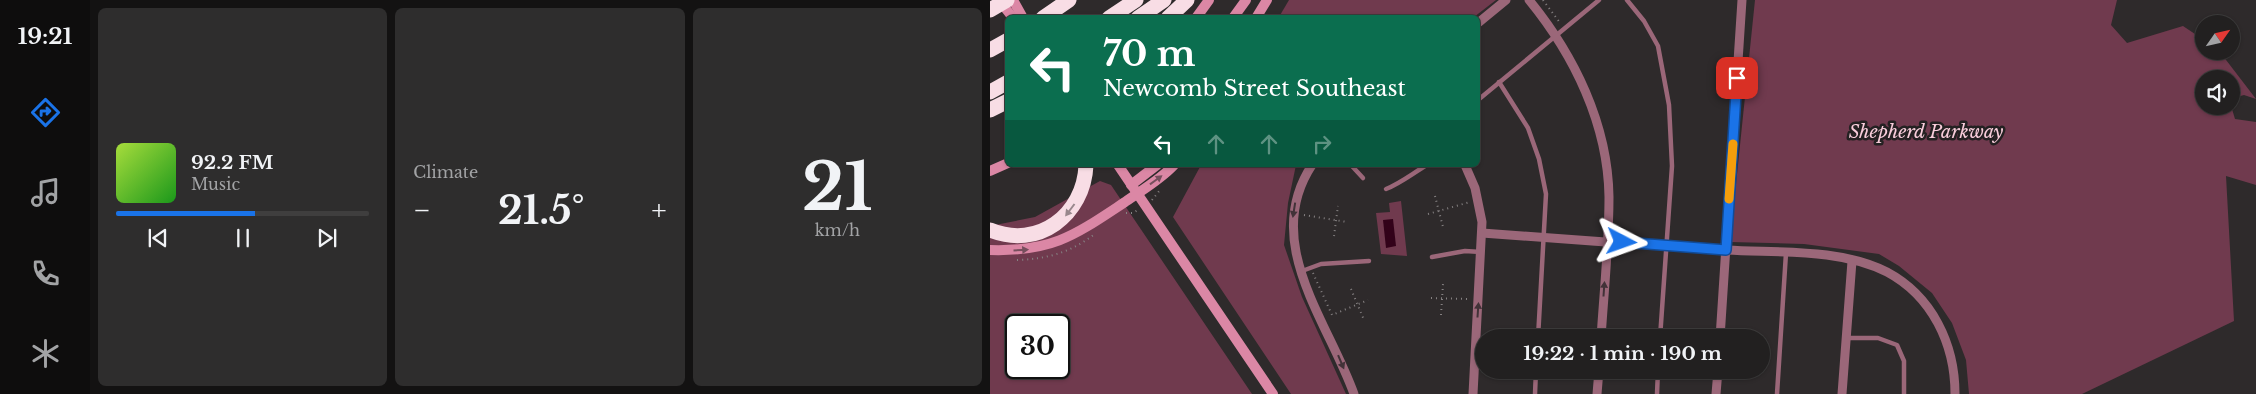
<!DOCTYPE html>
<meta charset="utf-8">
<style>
:root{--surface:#222020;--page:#2e2d2d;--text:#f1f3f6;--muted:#a2a3a5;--line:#3f3e3e;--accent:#1a73e8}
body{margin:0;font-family:"Libre Baskerville",serif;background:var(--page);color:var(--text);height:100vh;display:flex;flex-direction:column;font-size:19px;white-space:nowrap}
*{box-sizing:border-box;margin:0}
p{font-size:16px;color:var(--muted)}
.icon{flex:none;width:28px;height:28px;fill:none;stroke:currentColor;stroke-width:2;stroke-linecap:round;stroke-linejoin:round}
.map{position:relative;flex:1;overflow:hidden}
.panel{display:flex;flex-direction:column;gap:8px;padding:8px;background:#131212;width:900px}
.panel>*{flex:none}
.guide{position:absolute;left:15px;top:15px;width:475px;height:152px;border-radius:8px;box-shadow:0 1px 4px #0004,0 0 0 1px var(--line);background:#0b6e4f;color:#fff;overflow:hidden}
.needle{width:32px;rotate:56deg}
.tools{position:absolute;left:1205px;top:15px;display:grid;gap:10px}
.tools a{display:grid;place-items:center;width:45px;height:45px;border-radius:50%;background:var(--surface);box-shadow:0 1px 4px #0004,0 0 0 1px var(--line);font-size:25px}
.speed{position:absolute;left:15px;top:314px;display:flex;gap:10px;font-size:25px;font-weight:700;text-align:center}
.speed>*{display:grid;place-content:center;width:65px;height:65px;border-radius:50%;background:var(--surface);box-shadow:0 1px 4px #0004,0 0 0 1px var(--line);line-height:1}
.speed .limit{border:2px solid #111;border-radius:8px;background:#fff;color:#111}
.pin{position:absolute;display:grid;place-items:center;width:42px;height:42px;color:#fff;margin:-21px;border-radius:10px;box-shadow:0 2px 8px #0006}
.me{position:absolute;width:55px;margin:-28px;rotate:94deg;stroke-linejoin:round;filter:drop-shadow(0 0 4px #0008)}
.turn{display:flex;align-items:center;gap:18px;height:105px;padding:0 15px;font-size:22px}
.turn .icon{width:65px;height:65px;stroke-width:2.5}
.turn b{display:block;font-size:35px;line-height:42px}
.lanes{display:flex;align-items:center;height:48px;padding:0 15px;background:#0003;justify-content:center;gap:25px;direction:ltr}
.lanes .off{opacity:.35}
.big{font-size:38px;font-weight:800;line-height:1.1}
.panel .widget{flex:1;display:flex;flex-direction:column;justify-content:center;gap:8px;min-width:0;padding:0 18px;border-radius:8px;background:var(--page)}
.panel .dial{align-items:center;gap:0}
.dial b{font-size:65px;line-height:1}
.song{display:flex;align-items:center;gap:15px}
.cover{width:60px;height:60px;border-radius:8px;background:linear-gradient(135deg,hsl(80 70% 55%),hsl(120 70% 35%))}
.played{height:5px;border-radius:2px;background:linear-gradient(90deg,var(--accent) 55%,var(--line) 55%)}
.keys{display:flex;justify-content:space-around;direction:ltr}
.heat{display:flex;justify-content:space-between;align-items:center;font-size:28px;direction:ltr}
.panel .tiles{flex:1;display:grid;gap:8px;grid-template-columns:repeat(3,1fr)}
.trip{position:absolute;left:485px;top:329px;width:295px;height:50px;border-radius:25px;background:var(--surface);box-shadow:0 1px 4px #0004,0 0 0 1px var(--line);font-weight:800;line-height:50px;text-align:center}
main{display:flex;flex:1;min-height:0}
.tabs{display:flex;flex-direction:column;width:90px;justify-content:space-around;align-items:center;background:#0e0d0d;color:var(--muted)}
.tabs .icon{width:35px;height:35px}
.tabs .current{color:var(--accent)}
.tabs b{font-size:22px;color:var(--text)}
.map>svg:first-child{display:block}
</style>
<main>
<nav class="tabs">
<b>19:21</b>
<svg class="icon current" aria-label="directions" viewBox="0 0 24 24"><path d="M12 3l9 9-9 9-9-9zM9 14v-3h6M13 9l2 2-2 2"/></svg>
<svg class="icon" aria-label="music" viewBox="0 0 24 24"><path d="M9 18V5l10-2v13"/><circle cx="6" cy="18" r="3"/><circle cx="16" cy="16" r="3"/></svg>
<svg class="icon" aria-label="phone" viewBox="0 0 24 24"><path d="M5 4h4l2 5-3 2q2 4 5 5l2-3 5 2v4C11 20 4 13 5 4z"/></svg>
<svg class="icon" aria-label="climate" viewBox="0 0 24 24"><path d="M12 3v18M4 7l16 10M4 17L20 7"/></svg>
</nav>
<section class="panel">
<div class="tiles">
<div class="widget">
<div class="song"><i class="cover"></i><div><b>92.2 FM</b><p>Music</p></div></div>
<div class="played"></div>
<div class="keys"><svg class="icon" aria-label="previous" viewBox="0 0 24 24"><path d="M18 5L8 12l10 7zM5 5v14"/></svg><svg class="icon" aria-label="pause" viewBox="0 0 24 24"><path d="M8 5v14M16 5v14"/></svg><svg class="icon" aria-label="next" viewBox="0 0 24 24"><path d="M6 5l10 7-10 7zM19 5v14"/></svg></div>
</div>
<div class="widget"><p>Climate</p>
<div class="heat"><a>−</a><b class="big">21.5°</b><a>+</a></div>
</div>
<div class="widget dial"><b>21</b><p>km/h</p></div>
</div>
</section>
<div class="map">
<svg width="1266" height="394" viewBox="0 0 1266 394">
<rect width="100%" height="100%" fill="#2e2a2b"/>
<g fill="#703a4e" fill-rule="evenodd">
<polygon points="299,0 506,0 484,17 289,17"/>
<path d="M765,0H1127L1121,25L1137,43L1193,26L1214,40V51H1220L1222,58L1233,56L1266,99L1254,95L1247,97L1242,109L1245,119L1266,122V185L1236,176L1244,321L1092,394H979L976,360L962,323L942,293L909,266L889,254L814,244L740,242ZM1214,79H1241V106H1214Z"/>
<polygon points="211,165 306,165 298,203 294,245 312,297 356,394 301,394 183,217"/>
<path d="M110,181L121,185L262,394H0V226L45,217ZM26,325H69V368H26Z"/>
<polygon points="411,201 417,256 391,254 386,213 400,212 399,203"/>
</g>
<polygon fill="#320219" points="403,219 406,246 396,248 393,220"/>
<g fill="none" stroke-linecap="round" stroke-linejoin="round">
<g stroke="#868283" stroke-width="2" stroke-dasharray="1 4" stroke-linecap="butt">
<polyline points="553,0 571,24"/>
<polyline points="445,196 453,227"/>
<polyline points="162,200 170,190"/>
<polyline points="136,213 143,213 148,210"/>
<polyline points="438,214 480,202"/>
<polyline points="314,215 357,222"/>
<polyline points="344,236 348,206"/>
<path d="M27,260C58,259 82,252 106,233"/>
<polyline points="323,273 342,315 378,300"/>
<polyline points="361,289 374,320"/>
<polyline points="441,298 479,299"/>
<polyline points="451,315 453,284"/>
</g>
<g stroke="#9b6779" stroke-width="4.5">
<polyline points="637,0 654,21 668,46 679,105 682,166 670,338"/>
<polyline points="509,82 538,128 549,159 556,194 548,338"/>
<polyline points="488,100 609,0"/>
<polyline points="361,165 373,178"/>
<path d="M396,189C411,183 423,173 437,165"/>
<polyline points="442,257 475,251 491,252"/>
<polyline points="312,271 331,264 379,261"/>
<polyline points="856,338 888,338 907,345 914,361 914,394"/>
<polyline points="545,394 546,370"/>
<polyline points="667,394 668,370"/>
<polyline points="787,394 796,253"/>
</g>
<g stroke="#9b6779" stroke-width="9">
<path d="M539,0C584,55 618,124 619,197C619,244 614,291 611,338"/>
<polyline points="488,23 516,0"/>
<path d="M322,165C271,242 338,321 364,394"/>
<polyline points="475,165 485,188 492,222 483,394"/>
<path d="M492,233C574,239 655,245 737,250C788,253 850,248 897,272C942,296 965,344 965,394"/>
<polyline points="730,338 752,0"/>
<polyline points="607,394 609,370"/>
<polyline points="726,394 728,370"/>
<polyline points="852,394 862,261"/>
</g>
<g stroke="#db87a5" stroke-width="10">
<polyline points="9,0 23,18"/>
<polyline points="23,0 33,18"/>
<polyline points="206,18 219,0"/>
<polyline points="243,18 256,0"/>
<polyline points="266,18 277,0"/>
<polyline points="128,165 283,394"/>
<polyline points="0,171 18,163"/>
<polyline points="141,185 167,165"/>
<path d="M0,250C63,252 85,235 135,202C152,190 170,180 184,165"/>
</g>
<g stroke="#f8dde5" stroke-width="15">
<polyline points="53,18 79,0"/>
<polyline points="119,18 146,0"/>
<polyline points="148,18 174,0"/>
<polyline points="178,18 197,0"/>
<polyline points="0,50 18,40"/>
<polyline points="0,92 18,82"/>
<polyline points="0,110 18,101"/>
<path d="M0,230C48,250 94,215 96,165"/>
</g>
<polyline stroke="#f8dde5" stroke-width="15" points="0,10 17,0"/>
</g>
<defs><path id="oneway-solid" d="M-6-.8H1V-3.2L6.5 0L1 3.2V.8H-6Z" transform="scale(1.25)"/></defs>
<g fill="#764f5d">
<use href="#oneway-solid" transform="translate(166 180) rotate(-36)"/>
<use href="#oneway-solid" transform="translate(31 250) rotate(-4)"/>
</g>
<use fill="#99888d" href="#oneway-solid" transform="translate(80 210) rotate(127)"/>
<g fill="#423238">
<use href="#oneway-solid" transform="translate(304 210) rotate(99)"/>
<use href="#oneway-solid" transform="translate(614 289) rotate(-86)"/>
<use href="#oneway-solid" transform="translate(488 310) rotate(-86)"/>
<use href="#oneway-solid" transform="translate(351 362) rotate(67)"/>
</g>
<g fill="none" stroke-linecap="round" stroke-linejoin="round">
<g stroke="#114b97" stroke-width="12">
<polyline id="route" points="632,242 736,250 747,78"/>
</g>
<use href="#route" stroke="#1a73e8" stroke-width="9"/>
<polyline stroke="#f59e0b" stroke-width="9" points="739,199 743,144"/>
</g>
<g text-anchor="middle" stroke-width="5" stroke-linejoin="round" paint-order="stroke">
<g font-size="18" font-style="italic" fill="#f9cddb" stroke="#242122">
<text x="936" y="138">Shepherd Parkway</text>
</g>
</g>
</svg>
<div class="tools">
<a><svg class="needle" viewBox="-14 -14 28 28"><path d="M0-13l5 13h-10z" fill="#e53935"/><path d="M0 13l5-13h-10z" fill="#a2a3a5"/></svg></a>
<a><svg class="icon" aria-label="sound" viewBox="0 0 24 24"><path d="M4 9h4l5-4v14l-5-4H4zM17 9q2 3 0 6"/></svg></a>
</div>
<div class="speed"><div class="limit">30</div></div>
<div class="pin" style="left:747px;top:78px;background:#d93025"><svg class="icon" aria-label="arrive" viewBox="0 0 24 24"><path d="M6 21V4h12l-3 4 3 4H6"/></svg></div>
<svg class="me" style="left:632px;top:242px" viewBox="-20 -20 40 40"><path d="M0-17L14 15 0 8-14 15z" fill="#1a73e8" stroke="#fff" stroke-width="4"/></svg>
<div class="trip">19:22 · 1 min · 190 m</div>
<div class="guide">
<div class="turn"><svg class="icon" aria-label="left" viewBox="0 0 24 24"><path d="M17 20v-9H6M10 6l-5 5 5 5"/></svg><div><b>70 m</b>Newcomb Street Southeast</div></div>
<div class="lanes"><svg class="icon" aria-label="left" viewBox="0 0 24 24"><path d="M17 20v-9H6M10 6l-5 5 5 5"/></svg><svg class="icon off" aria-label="ahead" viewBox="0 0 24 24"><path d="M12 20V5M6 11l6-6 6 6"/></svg><svg class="icon off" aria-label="ahead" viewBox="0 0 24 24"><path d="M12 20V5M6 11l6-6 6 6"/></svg><svg class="icon off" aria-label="right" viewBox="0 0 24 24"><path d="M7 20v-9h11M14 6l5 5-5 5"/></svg></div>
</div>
</div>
</main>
